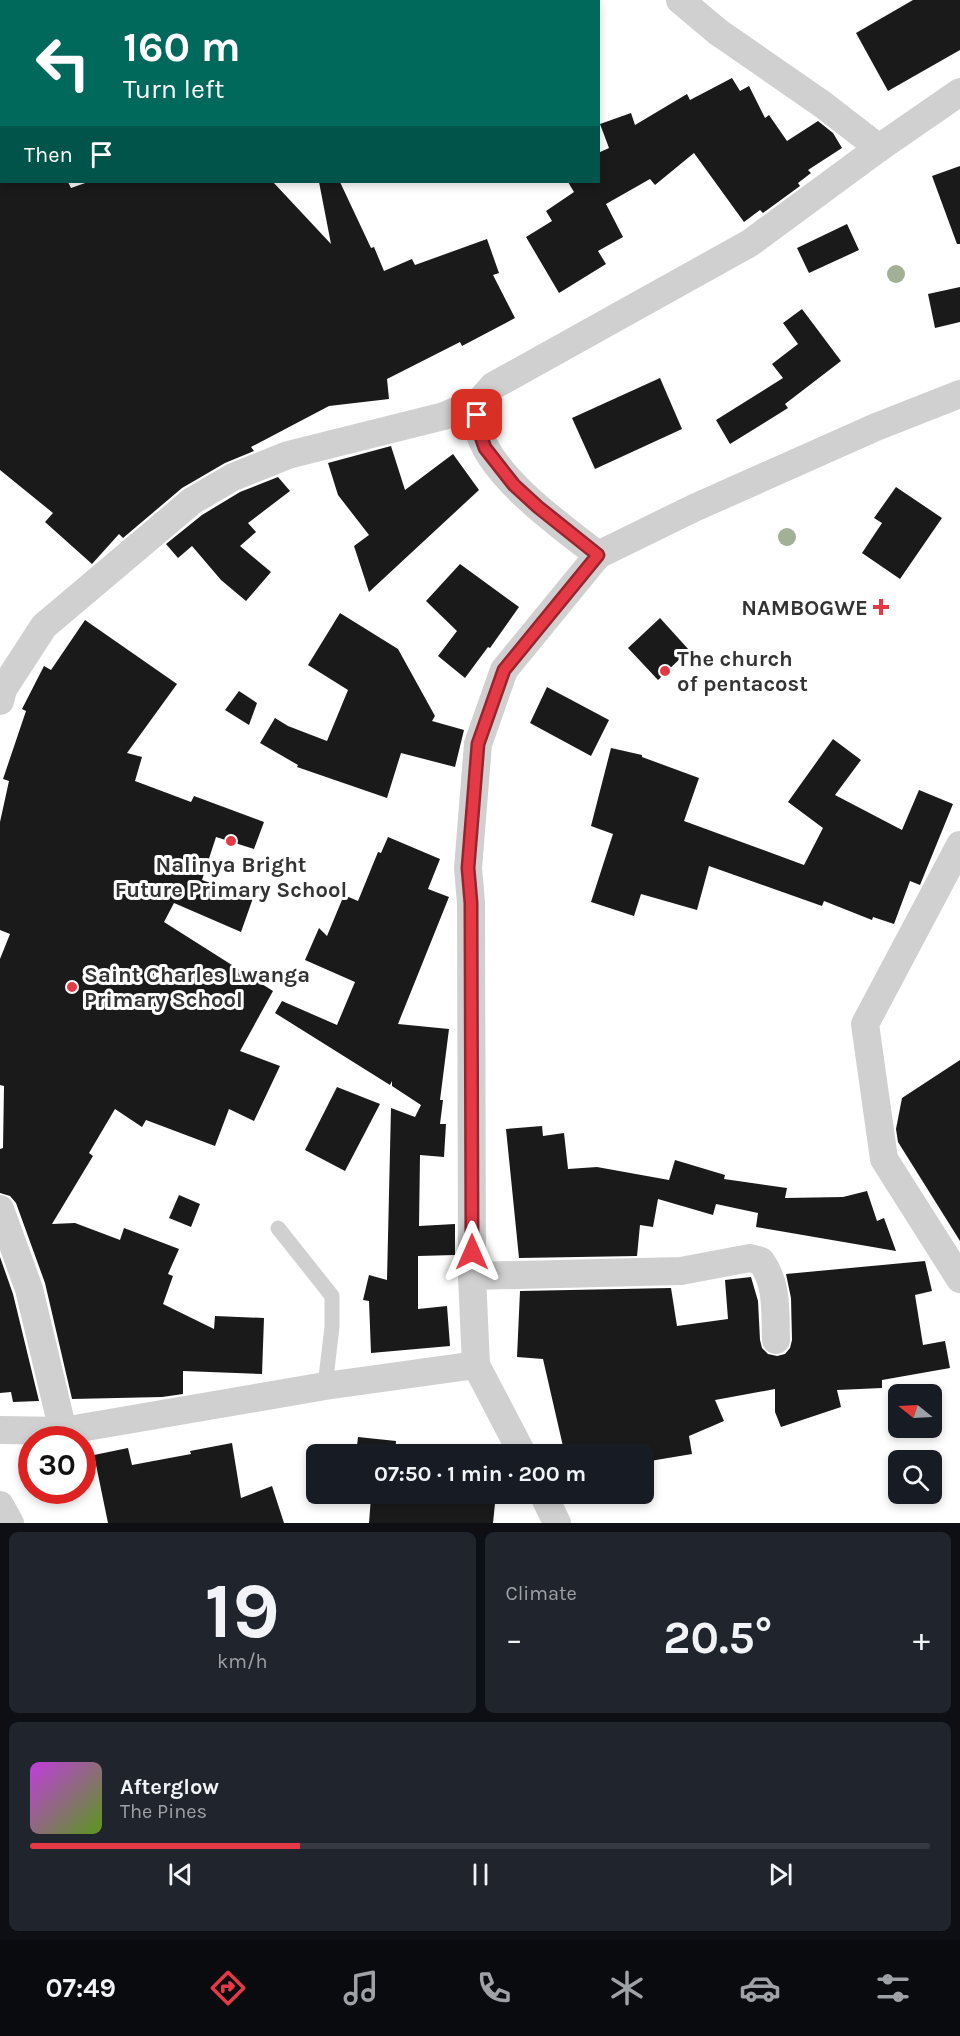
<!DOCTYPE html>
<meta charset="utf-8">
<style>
:root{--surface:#171b24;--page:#20242c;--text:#f1f3f6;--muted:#9ea1a6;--line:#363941;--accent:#e63946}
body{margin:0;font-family:Karla,sans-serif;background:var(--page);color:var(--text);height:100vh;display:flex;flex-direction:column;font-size:22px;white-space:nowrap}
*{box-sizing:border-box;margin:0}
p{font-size:20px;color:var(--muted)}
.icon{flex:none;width:33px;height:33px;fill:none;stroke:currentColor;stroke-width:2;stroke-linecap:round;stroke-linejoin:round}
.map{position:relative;height:1523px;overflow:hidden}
.sheet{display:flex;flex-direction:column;gap:9px;padding:9px;background:#0d0f14;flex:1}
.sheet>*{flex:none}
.top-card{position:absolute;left:0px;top:0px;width:600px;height:183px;box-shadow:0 3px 9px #0003;background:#00695c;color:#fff;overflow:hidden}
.needle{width:39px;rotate:288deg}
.fabs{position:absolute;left:888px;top:1384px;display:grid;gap:12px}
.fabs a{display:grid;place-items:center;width:54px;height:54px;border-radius:9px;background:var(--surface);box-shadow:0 3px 9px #0003;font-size:30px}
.speed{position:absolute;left:18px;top:1426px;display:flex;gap:12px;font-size:30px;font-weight:700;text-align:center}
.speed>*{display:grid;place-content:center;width:78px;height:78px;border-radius:50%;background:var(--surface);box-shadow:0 3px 9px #0003;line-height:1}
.speed .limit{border:9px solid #d22;background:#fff;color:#111}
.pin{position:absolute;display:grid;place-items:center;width:51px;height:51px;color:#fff;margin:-26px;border-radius:12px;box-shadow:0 3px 9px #0006}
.me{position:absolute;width:66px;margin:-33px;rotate:0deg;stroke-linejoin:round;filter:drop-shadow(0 0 4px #0008)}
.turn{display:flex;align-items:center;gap:21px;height:126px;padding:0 24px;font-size:27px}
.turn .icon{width:78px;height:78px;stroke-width:2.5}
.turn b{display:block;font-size:42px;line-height:51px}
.then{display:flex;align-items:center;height:57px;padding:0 24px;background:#0003;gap:12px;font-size:22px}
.big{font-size:45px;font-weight:700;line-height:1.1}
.sheet .widget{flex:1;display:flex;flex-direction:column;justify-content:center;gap:9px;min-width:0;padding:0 21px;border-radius:9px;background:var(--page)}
.sheet .dial{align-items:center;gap:0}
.dial b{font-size:78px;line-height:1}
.song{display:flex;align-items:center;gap:18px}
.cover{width:72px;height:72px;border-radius:9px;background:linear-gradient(135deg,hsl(290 70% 55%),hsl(90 70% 35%))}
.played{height:6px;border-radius:3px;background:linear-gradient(90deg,var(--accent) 30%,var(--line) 30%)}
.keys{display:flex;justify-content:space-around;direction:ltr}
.heat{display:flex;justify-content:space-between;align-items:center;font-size:33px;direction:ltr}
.sheet .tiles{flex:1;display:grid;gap:9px;grid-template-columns:1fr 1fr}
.widget:last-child{grid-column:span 2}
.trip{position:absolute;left:306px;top:1444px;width:348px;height:60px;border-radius:9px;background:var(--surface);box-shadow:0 3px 9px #0003;font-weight:700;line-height:60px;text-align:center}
.tabs{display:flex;height:96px;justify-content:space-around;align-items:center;background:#090b0e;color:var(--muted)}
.tabs .icon{width:42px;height:42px}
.tabs .current{color:var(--accent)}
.tabs b{font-size:27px;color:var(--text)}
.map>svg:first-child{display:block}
</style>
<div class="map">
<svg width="960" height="1523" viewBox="0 0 960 1523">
<rect width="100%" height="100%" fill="#fff"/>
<g fill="#1a1a1a">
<polygon points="913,0 960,0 960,50 888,91 856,33"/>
<polygon points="732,78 740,91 749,86 765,118 769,115 787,141 818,121 833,133 842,148 808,170 811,173 798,183 800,186 763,213 760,210 744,222 694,153 655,185 650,179 606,204 623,237 598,251 606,264 559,293 526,237 552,221 546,211 574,192 568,182 598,182 598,153 609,148 600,124 631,113 635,125 687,94 690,100"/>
<polygon points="960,166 960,244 957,244 932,176"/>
<polygon points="0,182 68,182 71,188 88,182 273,182 331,244 319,182 340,182 371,248 374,247 384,271 412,259 415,265 487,239 499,273 493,275 515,318 462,346 460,342 387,379 389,399 329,406 251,447 254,451 225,463 182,488 123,538 119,534 92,564 45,522 53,513 0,470"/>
<polygon points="847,224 859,250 809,273 797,248"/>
<polygon points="960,287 960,322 935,328 928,294"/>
<polygon points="802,309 841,361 785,404 788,408 730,444 716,420 783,378 772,364 798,344 783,323"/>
<polygon points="660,378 682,429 595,469 572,418"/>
<polygon points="391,446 405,490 453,454 479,490 369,592 354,546 369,535 338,495 328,463"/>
<polygon points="278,477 290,491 248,523 256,532 240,546 271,572 246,601 221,580 192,546 178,558 166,544 202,515 240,492"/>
<polygon points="896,487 942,518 900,579 862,553 882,523 874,518"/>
<polygon points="460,564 519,607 490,648 488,647 465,678 438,656 457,631 426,601"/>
<polygon points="340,613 398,649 435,716 432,721 464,730 455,767 401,753 387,798 297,767 298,765 260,743 275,718 288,726 327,741 348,690 308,665"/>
<polygon points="660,618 689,650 658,680 628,648"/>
<polygon points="85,620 177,684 127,753 142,757 135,781 191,802 194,796 264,822 254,849 216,837 202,880 253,898 241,932 174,903 164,922 273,991 240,1051 280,1066 254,1121 229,1109 215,1146 146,1120 142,1127 115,1109 89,1153 93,1156 52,1224 75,1223 120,1240 124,1228 179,1249 168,1274 173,1276 163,1304 214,1329 215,1316 264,1318 262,1374 183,1371 183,1394 162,1397 72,1399 45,1283 16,1203 10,1196 0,1193 0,1149 3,1148 4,1086 0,1085 0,959 10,934 0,930 0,822 9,781 3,779 26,711 22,709 44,666 51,670"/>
<polygon points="547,687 609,720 591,756 530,723"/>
<polygon points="239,691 257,703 249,725 225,710"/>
<polygon points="833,739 861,760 835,795 902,830 919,790 953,804 920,885 910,881 894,924 873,917 872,920 824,901 822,906 709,866 697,910 641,894 634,916 591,902 613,834 591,826 611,748 642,755 642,757 699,778 684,821 804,865 823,828 788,802"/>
<polygon points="388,837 440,859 428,889 449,897 398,1024 449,1029 440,1100 443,1100 440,1124 446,1124 444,1157 420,1155 419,1226 455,1224 455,1255 418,1256 418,1309 447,1306 450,1346 371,1353 369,1301 363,1300 369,1275 387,1280 391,1108 415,1117 421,1105 392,1086 392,1081 390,1085 275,1013 282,1001 337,1025 355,982 305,960 319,928 327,936 344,895 358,901 378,852 381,853"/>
<polygon points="960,1060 960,1241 898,1142 896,1129 902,1098"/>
<polygon points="337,1087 380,1104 345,1171 305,1150"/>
<polygon points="542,1126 543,1136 564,1133 568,1169 597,1167 669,1180 675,1160 725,1175 724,1179 787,1188 785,1198 843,1197 867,1191 877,1221 884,1218 896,1251 756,1227 758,1213 716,1204 713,1215 658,1199 653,1227 640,1225 637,1256 519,1258 506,1129"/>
<polygon points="179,1195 200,1204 191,1227 169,1218"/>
<polygon points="0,1257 13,1294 39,1401 13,1402 11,1392 0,1393"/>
<polygon points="925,1261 932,1291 915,1295 923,1345 945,1341 950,1368 882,1380 882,1388 837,1390 841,1407 781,1427 775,1412 775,1389 715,1400 724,1421 689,1436 692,1454 644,1462 644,1455 565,1455 543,1359 517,1357 520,1291 671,1288 677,1326 728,1319 725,1280 751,1277 758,1301 760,1340 762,1348 768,1354 777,1356 785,1354 790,1348 792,1340 791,1298 786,1274"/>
<polygon points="358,1437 396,1441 395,1455 356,1455"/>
<polygon points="232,1443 241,1498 272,1486 284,1523 108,1523 94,1455 128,1448 132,1465 191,1454 190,1451"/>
<polygon points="352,1494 496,1494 493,1523 369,1523 371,1497"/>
</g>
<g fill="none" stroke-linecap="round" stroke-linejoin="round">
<polyline stroke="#d0d0d0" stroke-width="15" points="278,1228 332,1296 332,1327 325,1386"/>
<g stroke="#d0d0d0" stroke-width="28">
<polyline points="680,0 718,32 822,104 879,148"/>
<path d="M480,401C478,410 476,419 478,428C488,475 562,527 598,555"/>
<polyline points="0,701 3,689 44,626 192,501 233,477 288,455 444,416 480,401 493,386 750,243 879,148 960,92"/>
<polyline points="960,845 865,1024 884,1159 960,1279"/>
<polyline points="0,1209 29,1289 63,1431"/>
<path d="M472,1276L681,1271L750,1258L761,1261C778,1284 775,1313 776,1340"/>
<polyline points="0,1430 63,1431 325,1386 476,1365"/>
<polyline points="523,1455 476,1365 472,1276 471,903 468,868 478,744 504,670 598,555 694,508 876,427 960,394"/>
<polyline points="543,1494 557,1523"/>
<polyline points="0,1505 10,1523"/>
</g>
</g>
<g fill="#a2b095">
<circle cx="896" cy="274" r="9"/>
<circle cx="787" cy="537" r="9"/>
</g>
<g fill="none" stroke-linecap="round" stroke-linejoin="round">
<g stroke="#96252e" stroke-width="15">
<polyline id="route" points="472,1252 471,903 468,868 478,744 504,670 598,555 538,507 514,485 485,448 478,428 477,415"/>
</g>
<use href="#route" stroke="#e63946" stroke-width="10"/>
</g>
<g fill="#e63946" stroke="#fff" stroke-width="2">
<path d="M878 598h6v6h6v6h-6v6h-6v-6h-6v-6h6z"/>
<circle cx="665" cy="671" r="6"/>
<circle cx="231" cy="841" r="6"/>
<circle cx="72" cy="987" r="6"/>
</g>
<g text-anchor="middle" stroke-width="6" stroke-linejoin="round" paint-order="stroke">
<g font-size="22" font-weight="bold" fill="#333" stroke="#fff" text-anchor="start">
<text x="868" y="615" text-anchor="end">NAMBOGWE</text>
<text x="677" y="666">The church<tspan x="677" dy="25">of pentacost</tspan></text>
<text x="231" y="872" text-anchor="middle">Nalinya Bright<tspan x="231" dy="25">Future Primary School</tspan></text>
<text x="84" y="982">Saint Charles Lwanga<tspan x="84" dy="25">Primary School</tspan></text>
</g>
</g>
</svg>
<div class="fabs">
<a><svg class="needle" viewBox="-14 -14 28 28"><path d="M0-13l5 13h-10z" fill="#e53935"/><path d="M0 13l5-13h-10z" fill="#9ea1a6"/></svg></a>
<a><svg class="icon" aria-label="search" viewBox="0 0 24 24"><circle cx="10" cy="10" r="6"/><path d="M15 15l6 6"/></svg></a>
</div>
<div class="speed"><div class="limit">30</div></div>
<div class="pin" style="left:477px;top:415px;background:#d93025"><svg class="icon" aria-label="arrive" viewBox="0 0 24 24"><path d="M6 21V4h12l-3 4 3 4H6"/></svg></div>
<svg class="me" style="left:472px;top:1252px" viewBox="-20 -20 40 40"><path d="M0-17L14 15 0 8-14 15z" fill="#e63946" stroke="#fff" stroke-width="4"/></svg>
<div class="trip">07:50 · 1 min · 200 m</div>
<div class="top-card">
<div class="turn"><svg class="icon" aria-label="left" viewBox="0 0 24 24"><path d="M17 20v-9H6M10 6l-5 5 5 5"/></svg><div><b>160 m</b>Turn left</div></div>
<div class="then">Then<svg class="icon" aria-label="arrive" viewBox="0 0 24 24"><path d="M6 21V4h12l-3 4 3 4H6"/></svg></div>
</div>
</div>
<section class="sheet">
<div class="tiles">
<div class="widget dial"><b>19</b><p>km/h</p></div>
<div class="widget"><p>Climate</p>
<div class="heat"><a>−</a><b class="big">20.5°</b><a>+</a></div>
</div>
<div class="widget">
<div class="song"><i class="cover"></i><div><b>Afterglow</b><p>The Pines</p></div></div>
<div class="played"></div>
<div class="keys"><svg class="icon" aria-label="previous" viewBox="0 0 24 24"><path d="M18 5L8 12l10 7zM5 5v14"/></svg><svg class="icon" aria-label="pause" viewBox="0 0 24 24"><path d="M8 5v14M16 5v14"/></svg><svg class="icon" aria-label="next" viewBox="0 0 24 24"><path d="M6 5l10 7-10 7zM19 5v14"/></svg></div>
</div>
</div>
</section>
<nav class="tabs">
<b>07:49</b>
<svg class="icon current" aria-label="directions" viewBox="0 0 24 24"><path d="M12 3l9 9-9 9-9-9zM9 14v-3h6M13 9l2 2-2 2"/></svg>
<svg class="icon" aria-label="music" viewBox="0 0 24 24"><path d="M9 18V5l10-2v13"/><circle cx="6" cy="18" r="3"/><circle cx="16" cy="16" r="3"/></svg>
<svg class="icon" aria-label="phone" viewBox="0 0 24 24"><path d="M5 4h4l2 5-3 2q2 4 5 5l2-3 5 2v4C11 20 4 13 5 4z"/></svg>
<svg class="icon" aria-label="climate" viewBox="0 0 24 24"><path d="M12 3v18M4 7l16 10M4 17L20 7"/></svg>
<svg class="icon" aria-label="car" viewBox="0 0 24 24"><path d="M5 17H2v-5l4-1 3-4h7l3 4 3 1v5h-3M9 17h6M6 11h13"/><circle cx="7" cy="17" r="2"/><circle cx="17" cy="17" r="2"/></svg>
<svg class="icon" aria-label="filters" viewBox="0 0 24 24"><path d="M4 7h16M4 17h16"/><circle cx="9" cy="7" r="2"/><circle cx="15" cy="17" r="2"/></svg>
</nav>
